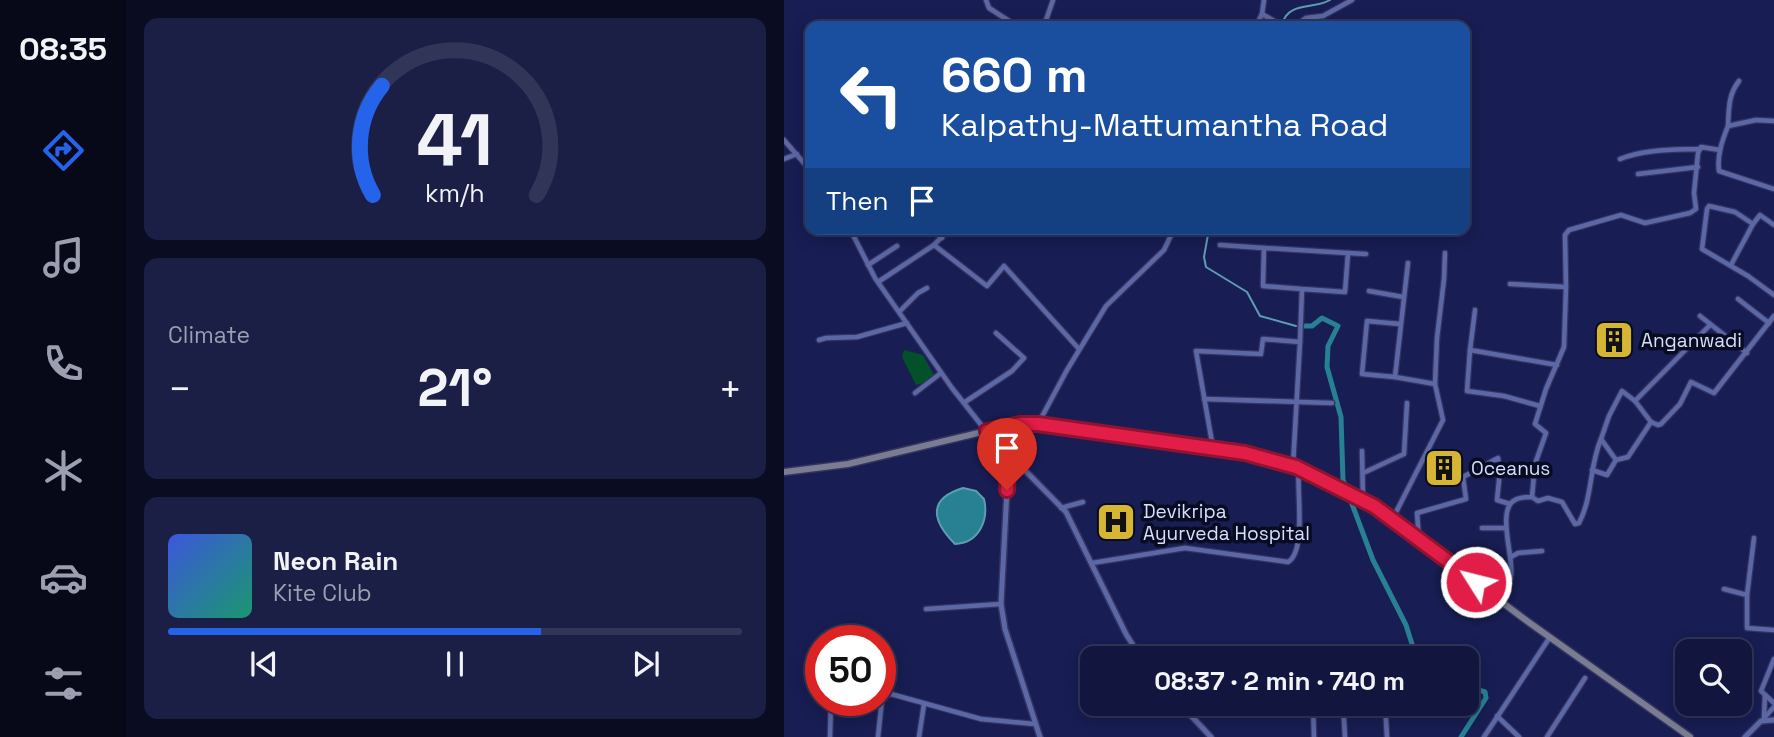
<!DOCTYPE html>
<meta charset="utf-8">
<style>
:root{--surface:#12163e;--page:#1b1f45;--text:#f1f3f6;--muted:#9c9fb0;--line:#313558;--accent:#2563eb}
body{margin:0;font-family:"Space Grotesk",sans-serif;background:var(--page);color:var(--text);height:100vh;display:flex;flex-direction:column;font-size:26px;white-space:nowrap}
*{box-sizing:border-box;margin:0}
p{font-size:23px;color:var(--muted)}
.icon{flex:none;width:38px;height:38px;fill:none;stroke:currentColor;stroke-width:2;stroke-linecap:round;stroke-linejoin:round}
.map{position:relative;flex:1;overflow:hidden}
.side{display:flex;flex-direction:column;gap:18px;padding:18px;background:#0a0c22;width:658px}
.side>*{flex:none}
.hud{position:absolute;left:21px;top:21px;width:665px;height:214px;border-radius:14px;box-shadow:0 4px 18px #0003,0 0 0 2px var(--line);background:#1a4fa0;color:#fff;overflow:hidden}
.fabs{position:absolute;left:891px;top:639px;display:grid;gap:14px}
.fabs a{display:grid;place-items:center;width:77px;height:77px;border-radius:14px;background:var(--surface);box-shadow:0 4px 18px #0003,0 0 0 2px var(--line);font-size:35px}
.speed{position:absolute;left:21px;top:625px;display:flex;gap:14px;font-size:35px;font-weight:700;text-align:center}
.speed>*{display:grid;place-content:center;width:91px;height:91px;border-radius:50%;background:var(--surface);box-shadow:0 4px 18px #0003,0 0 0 2px var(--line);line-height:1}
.speed .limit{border:10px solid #d22;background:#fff;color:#111}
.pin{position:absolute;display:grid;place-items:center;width:60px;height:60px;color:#fff;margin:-72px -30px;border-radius:50% 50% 50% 0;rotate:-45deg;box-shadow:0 0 7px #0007}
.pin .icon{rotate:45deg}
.me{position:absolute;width:77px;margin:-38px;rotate:306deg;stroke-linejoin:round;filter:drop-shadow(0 0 5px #0008)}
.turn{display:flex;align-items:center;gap:24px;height:147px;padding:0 21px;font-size:32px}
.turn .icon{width:91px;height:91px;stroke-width:2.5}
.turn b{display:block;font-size:49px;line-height:60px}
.then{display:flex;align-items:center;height:66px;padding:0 21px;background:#0003;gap:14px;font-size:26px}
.big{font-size:52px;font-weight:600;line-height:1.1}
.side .widget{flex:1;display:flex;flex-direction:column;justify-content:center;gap:10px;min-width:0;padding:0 24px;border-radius:14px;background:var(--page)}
.side .dial{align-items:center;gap:0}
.dial svg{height:182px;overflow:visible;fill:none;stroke:var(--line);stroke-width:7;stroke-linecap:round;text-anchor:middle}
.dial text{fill:var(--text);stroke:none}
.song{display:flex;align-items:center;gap:21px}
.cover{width:84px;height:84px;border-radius:10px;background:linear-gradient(135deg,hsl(230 70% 55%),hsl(160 70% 35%))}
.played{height:7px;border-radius:4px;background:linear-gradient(90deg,var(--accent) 65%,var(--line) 65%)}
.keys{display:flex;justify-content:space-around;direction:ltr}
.heat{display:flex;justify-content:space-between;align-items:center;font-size:38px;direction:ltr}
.trip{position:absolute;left:296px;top:646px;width:399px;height:70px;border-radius:14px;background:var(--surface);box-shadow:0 4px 18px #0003,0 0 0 2px var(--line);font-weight:600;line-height:70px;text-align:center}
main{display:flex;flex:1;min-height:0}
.tabs{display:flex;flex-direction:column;width:126px;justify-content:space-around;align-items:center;background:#070919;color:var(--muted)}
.tabs .icon{width:49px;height:49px}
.tabs .active{color:var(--accent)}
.tabs b{font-size:32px;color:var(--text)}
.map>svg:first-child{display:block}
</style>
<main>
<nav class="tabs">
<b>08:35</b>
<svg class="icon active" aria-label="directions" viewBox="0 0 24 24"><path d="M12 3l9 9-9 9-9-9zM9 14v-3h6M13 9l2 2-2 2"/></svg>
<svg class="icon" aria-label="music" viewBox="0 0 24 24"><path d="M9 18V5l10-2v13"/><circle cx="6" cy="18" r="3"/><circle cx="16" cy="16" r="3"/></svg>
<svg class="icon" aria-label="phone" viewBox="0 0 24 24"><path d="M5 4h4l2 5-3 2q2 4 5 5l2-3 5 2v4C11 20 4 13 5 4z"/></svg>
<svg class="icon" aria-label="climate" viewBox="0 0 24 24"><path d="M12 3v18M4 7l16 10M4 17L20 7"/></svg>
<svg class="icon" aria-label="car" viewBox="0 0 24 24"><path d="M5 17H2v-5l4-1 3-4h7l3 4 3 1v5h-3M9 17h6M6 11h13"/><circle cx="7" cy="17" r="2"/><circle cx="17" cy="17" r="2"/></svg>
<svg class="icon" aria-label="filters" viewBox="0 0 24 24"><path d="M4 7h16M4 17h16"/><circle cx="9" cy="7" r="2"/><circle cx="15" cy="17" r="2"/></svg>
</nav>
<section class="side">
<div class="widget dial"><svg viewBox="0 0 100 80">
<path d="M14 69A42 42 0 1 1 86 69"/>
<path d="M14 69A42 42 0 0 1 18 21" stroke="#2563eb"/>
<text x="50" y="56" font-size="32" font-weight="700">41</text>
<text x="50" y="72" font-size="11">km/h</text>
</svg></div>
<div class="widget"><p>Climate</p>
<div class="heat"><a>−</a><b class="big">21°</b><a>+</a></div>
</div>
<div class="widget">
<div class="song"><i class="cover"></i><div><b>Neon Rain</b><p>Kite Club</p></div></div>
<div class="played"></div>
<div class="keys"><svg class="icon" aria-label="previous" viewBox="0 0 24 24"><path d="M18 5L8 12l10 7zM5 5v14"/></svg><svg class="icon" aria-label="pause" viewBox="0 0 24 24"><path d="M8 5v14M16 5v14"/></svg><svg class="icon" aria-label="next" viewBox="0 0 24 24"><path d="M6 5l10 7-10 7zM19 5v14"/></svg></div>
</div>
</section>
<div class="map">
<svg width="990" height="737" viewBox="0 0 990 737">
<rect width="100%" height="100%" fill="#181d53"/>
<polygon fill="#02512a" points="120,350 139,355 150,375 140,383 132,385 118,357"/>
<path fill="#288193" stroke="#5d9db2" stroke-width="2" d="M179,488L192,491L200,499C205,520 195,543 171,544C148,521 143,499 179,488Z"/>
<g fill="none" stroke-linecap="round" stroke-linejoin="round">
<g stroke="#5d9db2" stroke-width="2">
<path d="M498,24C505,1 529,10 546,0"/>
<polyline points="425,229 420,257 422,267 463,292 476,316 512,326"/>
</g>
<g stroke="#288193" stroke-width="5">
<polyline points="521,326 528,326 538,318 554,326 544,346 543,367 557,417 559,480 589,560 622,625 628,644 623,653 625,658"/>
<polyline points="677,737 702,698 701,692 682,686"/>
</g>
<g stroke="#353362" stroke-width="7">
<g id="minor">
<polyline points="202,0 205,8 233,26"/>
<polyline points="478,14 499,26"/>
<polyline points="260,26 269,0"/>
<polyline points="472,26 478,14 480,0"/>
<polyline points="511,26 522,18 539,16 568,0"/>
<path d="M990,121L972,120L944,126C938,141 933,155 935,171L990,189"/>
<path d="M944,126C945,109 944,95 955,81"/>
<polyline points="0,140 26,170"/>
<polyline points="0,159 13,154"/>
<path d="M836,159C861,149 889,150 916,149"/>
<polyline points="854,174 914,167"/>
<polyline points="990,225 976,215 969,224 951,212 925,206 923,209 918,249 964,276 990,295"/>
<polyline points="66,229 91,278 168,388 202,431"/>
<polyline points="151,229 158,238"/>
<polyline points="150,245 203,286 220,266 295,349"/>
<polyline points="436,245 480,248"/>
<polyline points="564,253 582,254"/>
<polyline points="624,263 611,377 651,384"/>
<polyline points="84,265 113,246"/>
<polyline points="947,265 969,224"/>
<polyline points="94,282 150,245 165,229"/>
<polyline points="726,284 782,287"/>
<polyline points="585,291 619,297"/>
<polyline points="954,299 985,323"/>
<polyline points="116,311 134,293 143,288"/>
<polyline points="916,316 963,353"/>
<polyline points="35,340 42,338 73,337 123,323"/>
<polyline points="516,342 518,289 479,286 480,248 564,253 561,292 518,289"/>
<polyline points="686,350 691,310"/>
<polyline points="611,377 578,374 583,321 616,324"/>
<polyline points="131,393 157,373"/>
<polyline points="420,399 548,403"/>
<polyline points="181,402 228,371 240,358 212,333"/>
<polyline points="756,406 720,396 683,391 686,350 773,365"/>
<polyline points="867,422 874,425 877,424 896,404 907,382 930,393 990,316"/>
<polyline points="254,424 283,370 322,306 380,250 390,229"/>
<polyline points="817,439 825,416 838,391 851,401"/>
<polyline points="429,448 412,351 477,354 479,339 516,342 509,465"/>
<polyline points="578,451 579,499"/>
<polyline points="225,454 236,442 243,424"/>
<polyline points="808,470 823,475 832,460 844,457 867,422 851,401 926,325"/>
<polyline points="579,473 620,454 623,403"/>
<path d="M748,497L754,501L764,498L778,502L791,524L795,523C809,496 805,467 817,439L832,460"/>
<polyline points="277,508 299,502"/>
<polyline points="608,520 659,420 651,384 653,338 660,279 661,253"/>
<polyline points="698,528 721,528"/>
<polyline points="635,539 633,513 682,499 679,477 714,458 716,471 713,500 726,504"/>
<polyline points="727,557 734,553 758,551"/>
<path d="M308,563L401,548L504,562C523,551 512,488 515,469"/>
<polyline points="940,589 963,595 963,628 990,630"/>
<polyline points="963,595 970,538"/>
<path d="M714,599C721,592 726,586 727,575C730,558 712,509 731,500C735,497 743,497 748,497L751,464L762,433L751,424L762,389L780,347L782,287L781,235L785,230L837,215L861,223L906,213L912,209L910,193L914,153L917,147L936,150"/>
<polyline points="142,609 217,604"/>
<polyline points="990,659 977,691 990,703"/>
<polyline points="529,704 530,737"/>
<polyline points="559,704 561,737"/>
<polyline points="601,704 603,737"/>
<polyline points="713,716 735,737"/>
<polyline points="980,717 981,695"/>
<polyline points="980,718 990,707"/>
<polyline points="46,737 47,700"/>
<polyline points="94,737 98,699 101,695 107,694 197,719 251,724"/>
<polyline points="135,737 140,704"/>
<polyline points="700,737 766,637"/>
<polyline points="763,737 801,678"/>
</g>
</g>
<g stroke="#353362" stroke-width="8">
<g id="tertiary">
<polyline points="203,431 219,459 224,471 217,604 221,629 256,737"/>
<polyline points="210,439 282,512 342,634 357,658"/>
<polyline points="396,704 427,737"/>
<polyline points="961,737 977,721 990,720"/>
</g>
</g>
<g stroke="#353362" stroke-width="9">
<polyline id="secondary" points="0,472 64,464 236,423 254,424 461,453 491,459 534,476 590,506 743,621 906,737"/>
</g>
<use href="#minor" stroke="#5b68a5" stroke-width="4.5"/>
<use href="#tertiary" stroke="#5b68a5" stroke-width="5"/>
<use href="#secondary" stroke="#7a7d91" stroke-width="6"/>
</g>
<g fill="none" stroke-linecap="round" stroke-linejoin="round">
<g stroke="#92132f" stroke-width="18">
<path id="route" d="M223,490C225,462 216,454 203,431L236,424H254L461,453L512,467L590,506L692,582"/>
</g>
<use href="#route" stroke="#e11d48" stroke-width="12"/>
</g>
<defs>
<g id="building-square" transform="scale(2.0125)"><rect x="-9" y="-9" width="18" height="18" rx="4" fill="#d6b534" stroke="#080c23"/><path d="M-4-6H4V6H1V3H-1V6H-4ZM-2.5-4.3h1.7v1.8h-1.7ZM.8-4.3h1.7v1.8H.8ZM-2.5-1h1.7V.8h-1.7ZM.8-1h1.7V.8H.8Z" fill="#111"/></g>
<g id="hospital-square" transform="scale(2.0125)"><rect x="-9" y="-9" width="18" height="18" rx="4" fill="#d6b534" stroke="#080c23"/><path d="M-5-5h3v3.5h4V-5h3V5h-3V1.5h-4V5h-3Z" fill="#111"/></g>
</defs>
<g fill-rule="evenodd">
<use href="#building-square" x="830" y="340"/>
<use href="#building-square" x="660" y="468"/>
<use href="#hospital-square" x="332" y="522"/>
</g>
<g text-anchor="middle" stroke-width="7" stroke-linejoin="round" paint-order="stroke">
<g font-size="19" fill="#d8dffb" stroke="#080c23" text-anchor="start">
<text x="857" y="347">Anganwadi</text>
<text x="687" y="475">Oceanus</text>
<text x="359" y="518">Devikripa<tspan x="359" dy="22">Ayurveda Hospital</tspan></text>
</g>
</g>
</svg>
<div class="fabs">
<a><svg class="icon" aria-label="search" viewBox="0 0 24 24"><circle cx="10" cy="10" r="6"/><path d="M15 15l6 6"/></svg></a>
</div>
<div class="speed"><div class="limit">50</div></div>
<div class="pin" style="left:223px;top:490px;background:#d93025"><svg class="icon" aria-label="arrive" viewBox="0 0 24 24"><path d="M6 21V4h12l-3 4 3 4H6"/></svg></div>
<svg class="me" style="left:692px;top:582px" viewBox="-20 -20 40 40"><circle r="17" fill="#e11d48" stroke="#fff" stroke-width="3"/><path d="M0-11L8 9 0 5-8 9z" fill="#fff"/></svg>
<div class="trip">08:37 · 2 min · 740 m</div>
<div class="hud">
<div class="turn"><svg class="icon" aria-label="left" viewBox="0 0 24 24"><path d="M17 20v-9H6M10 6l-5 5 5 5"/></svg><div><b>660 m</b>Kalpathy-Mattumantha Road</div></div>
<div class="then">Then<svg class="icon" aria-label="arrive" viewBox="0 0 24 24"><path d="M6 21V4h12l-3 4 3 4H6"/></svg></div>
</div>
</div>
</main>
